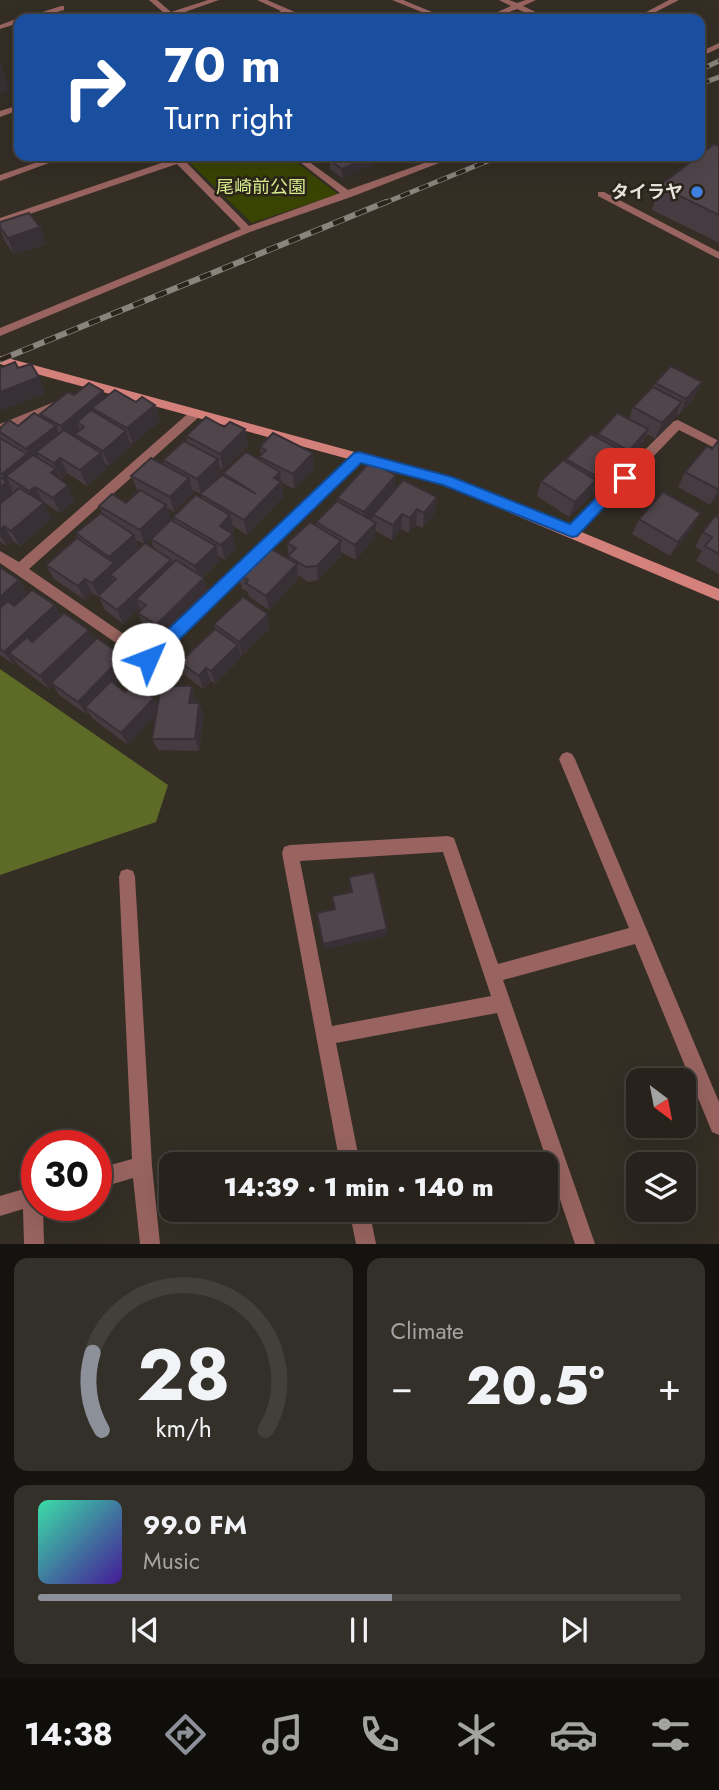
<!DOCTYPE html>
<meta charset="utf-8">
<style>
:root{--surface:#27221c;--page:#332f29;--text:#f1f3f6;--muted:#a4a4a3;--line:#433f3b;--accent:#8c9099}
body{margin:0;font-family:Jost,"Noto Sans JP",sans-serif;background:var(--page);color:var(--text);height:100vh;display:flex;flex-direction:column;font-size:26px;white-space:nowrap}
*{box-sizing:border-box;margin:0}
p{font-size:23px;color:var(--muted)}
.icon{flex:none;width:38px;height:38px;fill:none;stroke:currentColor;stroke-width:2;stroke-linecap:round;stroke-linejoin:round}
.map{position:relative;height:1244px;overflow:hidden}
.panel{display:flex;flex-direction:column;gap:14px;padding:14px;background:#15130f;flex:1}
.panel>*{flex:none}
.guide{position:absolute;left:14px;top:14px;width:691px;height:147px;border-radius:14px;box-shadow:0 7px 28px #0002,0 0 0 2px var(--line);background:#1a4fa0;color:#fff;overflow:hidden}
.needle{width:46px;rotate:148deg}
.tools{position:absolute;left:626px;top:1068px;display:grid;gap:14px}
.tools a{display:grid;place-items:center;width:70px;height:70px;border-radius:14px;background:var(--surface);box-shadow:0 7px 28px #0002,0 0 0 2px var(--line);font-size:35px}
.speed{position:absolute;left:21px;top:1130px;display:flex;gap:14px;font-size:35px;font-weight:700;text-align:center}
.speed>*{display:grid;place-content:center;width:91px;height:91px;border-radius:50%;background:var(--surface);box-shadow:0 7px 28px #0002,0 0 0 2px var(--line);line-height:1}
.speed .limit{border:10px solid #d22;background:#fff;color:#111}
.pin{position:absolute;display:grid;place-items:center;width:60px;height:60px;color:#fff;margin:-30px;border-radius:14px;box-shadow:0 4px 10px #0006}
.me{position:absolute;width:77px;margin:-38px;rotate:46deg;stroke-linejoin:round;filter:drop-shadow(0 0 5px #0008)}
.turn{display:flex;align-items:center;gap:24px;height:147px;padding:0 35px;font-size:32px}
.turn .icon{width:91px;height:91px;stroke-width:2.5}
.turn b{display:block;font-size:49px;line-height:60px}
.big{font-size:52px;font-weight:800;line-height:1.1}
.panel .widget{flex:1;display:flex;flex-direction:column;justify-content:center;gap:10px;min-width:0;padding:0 24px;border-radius:14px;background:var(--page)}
.panel .dial{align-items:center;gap:0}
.dial svg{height:182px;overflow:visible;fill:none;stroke:var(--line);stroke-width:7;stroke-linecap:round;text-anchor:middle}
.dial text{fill:var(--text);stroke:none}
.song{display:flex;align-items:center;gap:21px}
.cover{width:84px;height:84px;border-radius:10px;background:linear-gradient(135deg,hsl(160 70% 55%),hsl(260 70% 35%))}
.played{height:7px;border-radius:4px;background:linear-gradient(90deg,var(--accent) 55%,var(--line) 55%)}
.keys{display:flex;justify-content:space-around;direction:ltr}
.heat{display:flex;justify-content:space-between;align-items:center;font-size:38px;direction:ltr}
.panel .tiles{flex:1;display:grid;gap:14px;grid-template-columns:1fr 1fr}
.widget:last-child{grid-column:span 2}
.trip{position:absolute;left:159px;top:1152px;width:399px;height:70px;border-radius:14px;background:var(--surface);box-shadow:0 7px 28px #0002,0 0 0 2px var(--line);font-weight:800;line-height:70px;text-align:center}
.tabs{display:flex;height:112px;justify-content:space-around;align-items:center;background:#100e0b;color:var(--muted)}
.tabs .icon{width:49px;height:49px}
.tabs .current{color:var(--accent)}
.tabs b{font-size:32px;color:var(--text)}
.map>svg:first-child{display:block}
</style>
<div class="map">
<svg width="719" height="1244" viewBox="0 0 719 1244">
<rect width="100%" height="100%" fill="#342e25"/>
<polygon fill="#3a4402" points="205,156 288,156 338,194 252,223 190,163"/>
<polygon fill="#5e6b26" points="0,669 168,785 156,822 0,875"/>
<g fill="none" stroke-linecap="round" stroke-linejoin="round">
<polygon fill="#996460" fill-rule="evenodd" points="55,156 68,156 0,181 0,175"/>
<g fill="#996460" fill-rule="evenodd">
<polygon points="149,0 157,0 171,12 208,0 219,0 165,19 154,19 165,14"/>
<polygon points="257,0 267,0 311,19 301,19 288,14 273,19 263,19 281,11"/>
<polygon points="392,0 403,0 449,19 439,19"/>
<polygon points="499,0 509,0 517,3 526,0 536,0 523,6 550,19 540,19 517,9 492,19 482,19 511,6"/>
<polygon points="669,0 679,0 642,19 633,19"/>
<polygon points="61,6 64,6 64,10 32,19 21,19"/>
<polygon points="16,19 21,19 19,23 0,29 0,25"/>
<polygon points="719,43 719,48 700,57 700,52"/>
<polygon points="19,105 19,110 0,117 0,111"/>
<polygon points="170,156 195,156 185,161 249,226 340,193 292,156 301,156 348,190 444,156 457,156 351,197 250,232 0,336 0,328 241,229 177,164 0,224 0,218 173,159"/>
<polygon points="598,192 604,192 719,252 719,259 598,196"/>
<polygon points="64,398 68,399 68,405 0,433 0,424"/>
<polygon points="196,409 202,413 200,416 29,569 147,650 355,454 363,454 365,457 153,663 148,665 0,563 0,551 19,562 192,410"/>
<polygon points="678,420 719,441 719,450 679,430 577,535 567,535 565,531 567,527 674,421"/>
<path d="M567,752L572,754L575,759L719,1102V1135L712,1132L635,944L503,980L595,1244H575L497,1013L336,1043L360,1164H340L282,853L284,847L290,845L448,836L454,838L498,964L629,928L559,759L562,754ZM443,852L491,996L332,1026L300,861Z"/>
<polygon points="127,869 133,871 135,877 152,1166 160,1244 140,1244 133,1178 96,1189 96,1169 132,1159 119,877 121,871"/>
<polygon points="37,1185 37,1206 43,1206 44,1244 24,1244 23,1209 0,1216 0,1196"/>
<polygon points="349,1209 369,1209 376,1244 356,1244"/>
</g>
<polygon fill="#d5817b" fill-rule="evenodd" points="0,356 451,478 719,589 719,601 444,485 0,364"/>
<g stroke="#89847d" stroke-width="5">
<g id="rail-far1">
<polyline points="700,70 719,61"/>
<polyline points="700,84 719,77"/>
<polyline points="382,204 500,156"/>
</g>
</g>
<g stroke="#89847d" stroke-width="6">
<polyline id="rail" points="0,360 386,202"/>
</g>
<use href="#rail-far1" stroke="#2a241b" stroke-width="3.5" stroke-dasharray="10" stroke-linecap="butt"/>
<use href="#rail" stroke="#2a241b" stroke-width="4.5" stroke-dasharray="12" stroke-linecap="butt"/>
</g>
<g fill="#453b40" fill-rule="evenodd">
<polygon points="719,146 719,243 652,210 659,186"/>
<polygon points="372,156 372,165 342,178 330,169 330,160"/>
<polygon points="0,222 40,227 46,244 14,255 4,240 0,229"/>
<polygon points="702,382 694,398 679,415 676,414 675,418 655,439 647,434 642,445 623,467 619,464 617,468 593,493 592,492 591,496 569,517 537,496 541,481 565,462 566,459 597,437 598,434 629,419 633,407 653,387 655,383"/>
<polygon points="103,391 105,397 155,405 160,421 133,444 130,442 131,447 109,466 105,464 107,468 87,486 67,473 61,479 60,478 75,500 60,513 43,502 52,519 20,546 13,541 7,546 0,542 0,428 18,426 42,418 40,414 74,395"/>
<path d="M224,427L245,429L248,445L223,470L220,468L221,474L208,487L223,475V473L260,460L259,457L261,455L260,447L313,453L314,469L294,489L282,483L283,497L247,535L233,526L234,530L231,533L236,548L225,560L218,556L219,561L203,577L208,592L161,639L144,627L138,613L141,610L140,608L123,624L105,610L99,597L92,593L85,600L54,579L46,565L79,540L76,533L102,513L99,506L126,503L138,492L131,476L164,465L163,460L187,442L186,436ZM192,490L201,494L202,499L173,517L174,521L171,520L167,508L174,512L193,493ZM136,540L144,544L139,548ZM151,540L154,549L146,544Z"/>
<polygon points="719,440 719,494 710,505 678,487 685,472 712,449"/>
<polygon points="395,490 437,497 435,512 423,528 416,525 409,533 401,529 392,540 375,531 375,538 356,560 341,552 341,556 318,580 308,582 298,575 298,579 269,610 249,597 248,592 242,589 238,574 289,559 287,543 316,526 316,522 337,502 337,498"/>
<polygon points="701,513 693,528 670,556 632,534 639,519"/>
<polygon points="719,514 719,574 696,561 702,551 695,547 703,532"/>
<polygon points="0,567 19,580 27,594 61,615 89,630 94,640 123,656 129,669 115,684 125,692 154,698 158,706 192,686 196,699 196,703 199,703 204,715 199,751 158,750 152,739 156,714 128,745 93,719 88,712 86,714 59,695 53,685 49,689 19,666 16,662 14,665 0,655"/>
<polygon points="214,624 270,628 242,656 240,654 241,658 215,684 211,681 203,689 185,675 180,662 215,629"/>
</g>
<g fill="#383034">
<polygon points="0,61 10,91 0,94"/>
<polygon points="372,156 372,165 342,178 342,169"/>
<polygon points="40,227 46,244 14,255 8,238"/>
<polygon points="39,377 46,393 0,411 0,392"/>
<polygon points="702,382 694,398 679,415 686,399"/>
<polygon points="103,391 109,407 92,408 96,418 77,422 80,431 68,442 61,426"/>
<polygon points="682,402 675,418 655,439 662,423"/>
<polygon points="155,405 160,421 133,444 127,428"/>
<polygon points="56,426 62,442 36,452 40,460 33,465 26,449"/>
<polygon points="245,429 248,445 223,470 220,454"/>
<polygon points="648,429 642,445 623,467 629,451"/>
<polygon points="126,431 131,447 109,466 103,451"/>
<polygon points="624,452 617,468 593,493 599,478"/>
<polygon points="101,453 107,468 87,486 80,470"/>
<polygon points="313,453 314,469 294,489 293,474"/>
<polygon points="27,454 34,470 6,476 12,488 11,489 15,497 0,509 0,487 6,482 2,474"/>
<polygon points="60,458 67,473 61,479 54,463"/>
<polygon points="218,459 221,474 201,494 197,479"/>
<polygon points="56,469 63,485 51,473"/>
<polygon points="280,472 283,497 247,535 244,520 274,478"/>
<polygon points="396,475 395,491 373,515 373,517 364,527 364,512"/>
<polygon points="189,478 193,493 174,512 170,497"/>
<polygon points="596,480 591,496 569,517 575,502"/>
<polygon points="68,485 75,500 60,513 53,498"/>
<polygon points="35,487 43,502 37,507 29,491"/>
<polygon points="719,489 719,494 710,505"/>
<polygon points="437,497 435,512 423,528 424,513"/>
<polygon points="44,503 52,519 20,546 11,531"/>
<polygon points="166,505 171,520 145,545 140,530"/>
<polygon points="417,509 416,525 409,533 410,518"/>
<polygon points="701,513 693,528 670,556 678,542"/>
<polygon points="402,514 401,529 392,540 393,525"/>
<polygon points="230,515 234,530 223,541 220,526"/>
<polygon points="376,523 375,538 356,560 355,545"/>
<polygon points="4,526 13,541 7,546 0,535 0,530"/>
<polygon points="233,534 236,548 225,560 221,545"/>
<polygon points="134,535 140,550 110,575 114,583 99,597 92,583 113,564 109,557"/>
<polygon points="341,541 341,556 318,580 317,566"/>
<polygon points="216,546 219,561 199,581 195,566"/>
<polygon points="171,560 176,575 136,599 140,608 123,624 117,610"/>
<polygon points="297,564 298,579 269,610 266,596"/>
<polygon points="204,578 208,592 161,639 156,625"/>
<polygon points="85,579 92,593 85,600 78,586"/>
<polygon points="19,580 27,594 0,619 0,597"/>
<polygon points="55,605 63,619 19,660 9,653 16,662 14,665 4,652"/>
<polygon points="268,614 270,628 242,656 239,642"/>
<polygon points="89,630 96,643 51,683 53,685 49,689 40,676"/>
<polygon points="238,645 241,658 215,684 211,671"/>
<polygon points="123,656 129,669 89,710 85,707 88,712 86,714 78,702"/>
<polygon points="206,668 211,681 203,689 199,676"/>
<polygon points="192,686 196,699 194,715 189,703"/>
<polygon points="154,698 160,711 128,745 121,733"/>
<polygon points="199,703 204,715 199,751 195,739"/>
<polygon points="387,929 386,936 324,950 323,944"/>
</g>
<g fill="#50454b" stroke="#383034" stroke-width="2">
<polygon points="714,144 719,146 719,215 659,186"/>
<polygon points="340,156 372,156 342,169 330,160"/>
<polygon points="29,213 40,227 8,238 0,227 0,222"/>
<polygon points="15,362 18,368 31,364 39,377 0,392 0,368"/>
<polygon points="671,366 702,382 686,399 655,383"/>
<polygon points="89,383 103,391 61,426 40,414 68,392 74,395"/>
<polygon points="653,387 682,402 662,423 633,407"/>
<polygon points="115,390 136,402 142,397 155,405 127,428 92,408"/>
<polygon points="91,410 126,431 103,451 75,434 84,427 77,422"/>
<polygon points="34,413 56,426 26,449 0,432 0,428 9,420 18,426"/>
<polygon points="617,413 648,429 629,451 598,434"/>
<polygon points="206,417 224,427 230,422 245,429 220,454 186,436"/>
<polygon points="64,430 101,453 80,470 60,458 54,463 36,452"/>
<polygon points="273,433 313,453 293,474 259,457 266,450 260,447"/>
<polygon points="591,434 624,452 599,478 566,459"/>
<polygon points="0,438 27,454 2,474 0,473"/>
<polygon points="719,440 719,490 685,472 707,446 712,449"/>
<polygon points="184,441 218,459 197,479 163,460"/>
<polygon points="246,452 280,472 274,478 281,482 244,520 200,494 222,475 256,494 223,473"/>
<polygon points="33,455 56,469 51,473 68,485 53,498 35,487 29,491 6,476"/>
<polygon points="151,458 189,478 170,497 131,476"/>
<polygon points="563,460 596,480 575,502 541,481"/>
<polygon points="370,462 396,475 364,512 337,498"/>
<polygon points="0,477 7,482 0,487"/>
<polygon points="403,480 437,497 424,513 417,509 410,518 402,514 393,525 373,515"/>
<polygon points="19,488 44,503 11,531 4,526 0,530 0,504"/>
<polygon points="140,490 166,505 140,530 99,506 112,494 126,503"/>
<polygon points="663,492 701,513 678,542 639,519"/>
<polygon points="196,495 230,515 220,526 233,534 221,545 173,517"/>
<polygon points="337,501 376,523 355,545 316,522"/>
<polygon points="101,513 134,535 109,557 76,533"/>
<polygon points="715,516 719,518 719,554 705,546 712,537 703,532"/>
<polygon points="171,520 216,546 195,566 151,539"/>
<polygon points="310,522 341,541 317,566 306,567 288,556 296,548 287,543"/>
<polygon points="77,538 114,563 92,583 85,579 78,586 46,565"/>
<polygon points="145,543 171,560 117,610 98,596 116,579 110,575"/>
<polygon points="266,546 297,564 266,596 246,583 248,580 238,574"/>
<polygon points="176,560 204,578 156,625 138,613 146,605 136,599"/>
<polygon points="0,567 19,580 0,597"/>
<polygon points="32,590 55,605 4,652 0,649 0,608 8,601 14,606"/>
<polygon points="243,597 268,614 239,642 214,624"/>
<polygon points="64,613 89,630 40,676 9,653 27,637 32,642"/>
<polygon points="215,629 238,645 211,671 206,668 199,676 180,662"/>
<polygon points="97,638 123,656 78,702 51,683"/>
<polygon points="111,681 125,692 133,684 154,698 121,733 85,707"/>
<polygon points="161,686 192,686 189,703 199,703 195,739 152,739"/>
<polygon points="374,872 387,929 323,944 317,913 335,909 332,896 352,892 349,877"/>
</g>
<polygon fill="#1a73e8" stroke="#114b97" stroke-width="2" points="359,452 452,477 570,524 620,474 630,474 632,478 577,536 572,537 443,485 361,463 154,664 142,664 140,659 142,654 354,453"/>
<circle fill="#3f7fe0" stroke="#2a241b" stroke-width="2.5" cx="697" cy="192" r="7"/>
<g text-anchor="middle" stroke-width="5" stroke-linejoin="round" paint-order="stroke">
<g font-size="18" fill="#d8ed8c" stroke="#2a241b">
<text x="261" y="193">尾崎前公園</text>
</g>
<g font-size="18" font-weight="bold" fill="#e6e3dd" stroke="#2a241b" text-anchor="end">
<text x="683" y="198">タイラヤ</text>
</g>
</g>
</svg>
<div class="tools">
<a><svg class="needle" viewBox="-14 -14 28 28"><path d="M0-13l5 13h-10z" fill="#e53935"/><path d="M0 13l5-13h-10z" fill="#a4a4a3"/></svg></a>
<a><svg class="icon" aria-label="layers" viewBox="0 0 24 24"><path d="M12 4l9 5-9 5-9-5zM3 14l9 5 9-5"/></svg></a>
</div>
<div class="speed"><div class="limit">30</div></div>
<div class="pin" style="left:625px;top:478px;background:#d93025"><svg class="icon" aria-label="arrive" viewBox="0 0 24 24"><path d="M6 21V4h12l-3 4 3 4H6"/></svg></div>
<svg class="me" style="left:148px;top:659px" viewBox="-20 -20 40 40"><circle r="19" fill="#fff"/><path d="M0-13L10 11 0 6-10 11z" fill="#1a73e8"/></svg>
<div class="trip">14:39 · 1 min · 140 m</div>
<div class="guide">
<div class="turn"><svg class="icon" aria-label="right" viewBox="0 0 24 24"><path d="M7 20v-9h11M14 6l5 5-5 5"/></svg><div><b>70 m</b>Turn right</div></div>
</div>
</div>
<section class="panel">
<div class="tiles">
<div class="widget dial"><svg viewBox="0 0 100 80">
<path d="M14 69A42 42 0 1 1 86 69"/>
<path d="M14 69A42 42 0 0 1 10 35" stroke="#8c9099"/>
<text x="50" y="56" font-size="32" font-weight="700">28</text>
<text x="50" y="72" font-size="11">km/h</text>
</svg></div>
<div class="widget"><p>Climate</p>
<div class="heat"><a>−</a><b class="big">20.5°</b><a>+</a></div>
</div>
<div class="widget">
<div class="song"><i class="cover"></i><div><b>99.0 FM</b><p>Music</p></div></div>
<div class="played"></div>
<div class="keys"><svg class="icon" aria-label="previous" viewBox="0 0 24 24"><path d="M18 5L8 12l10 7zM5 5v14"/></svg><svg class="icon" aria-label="pause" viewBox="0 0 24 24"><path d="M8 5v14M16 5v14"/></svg><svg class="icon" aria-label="next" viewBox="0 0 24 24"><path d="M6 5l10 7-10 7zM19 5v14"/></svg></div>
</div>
</div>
</section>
<nav class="tabs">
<b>14:38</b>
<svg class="icon current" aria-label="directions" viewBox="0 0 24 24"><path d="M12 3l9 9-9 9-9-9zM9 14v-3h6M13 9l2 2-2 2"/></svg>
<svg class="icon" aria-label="music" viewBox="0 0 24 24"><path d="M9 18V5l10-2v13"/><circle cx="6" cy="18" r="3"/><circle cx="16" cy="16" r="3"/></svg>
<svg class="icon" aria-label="phone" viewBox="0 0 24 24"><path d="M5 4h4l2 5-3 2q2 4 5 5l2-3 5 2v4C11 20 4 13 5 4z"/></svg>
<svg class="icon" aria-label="climate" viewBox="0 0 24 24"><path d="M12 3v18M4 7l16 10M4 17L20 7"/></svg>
<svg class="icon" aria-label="car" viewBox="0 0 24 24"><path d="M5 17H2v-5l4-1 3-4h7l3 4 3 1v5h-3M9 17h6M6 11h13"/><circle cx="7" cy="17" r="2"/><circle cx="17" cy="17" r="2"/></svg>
<svg class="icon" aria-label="filters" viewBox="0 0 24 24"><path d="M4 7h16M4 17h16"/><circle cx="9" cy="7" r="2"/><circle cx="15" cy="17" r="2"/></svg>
</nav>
